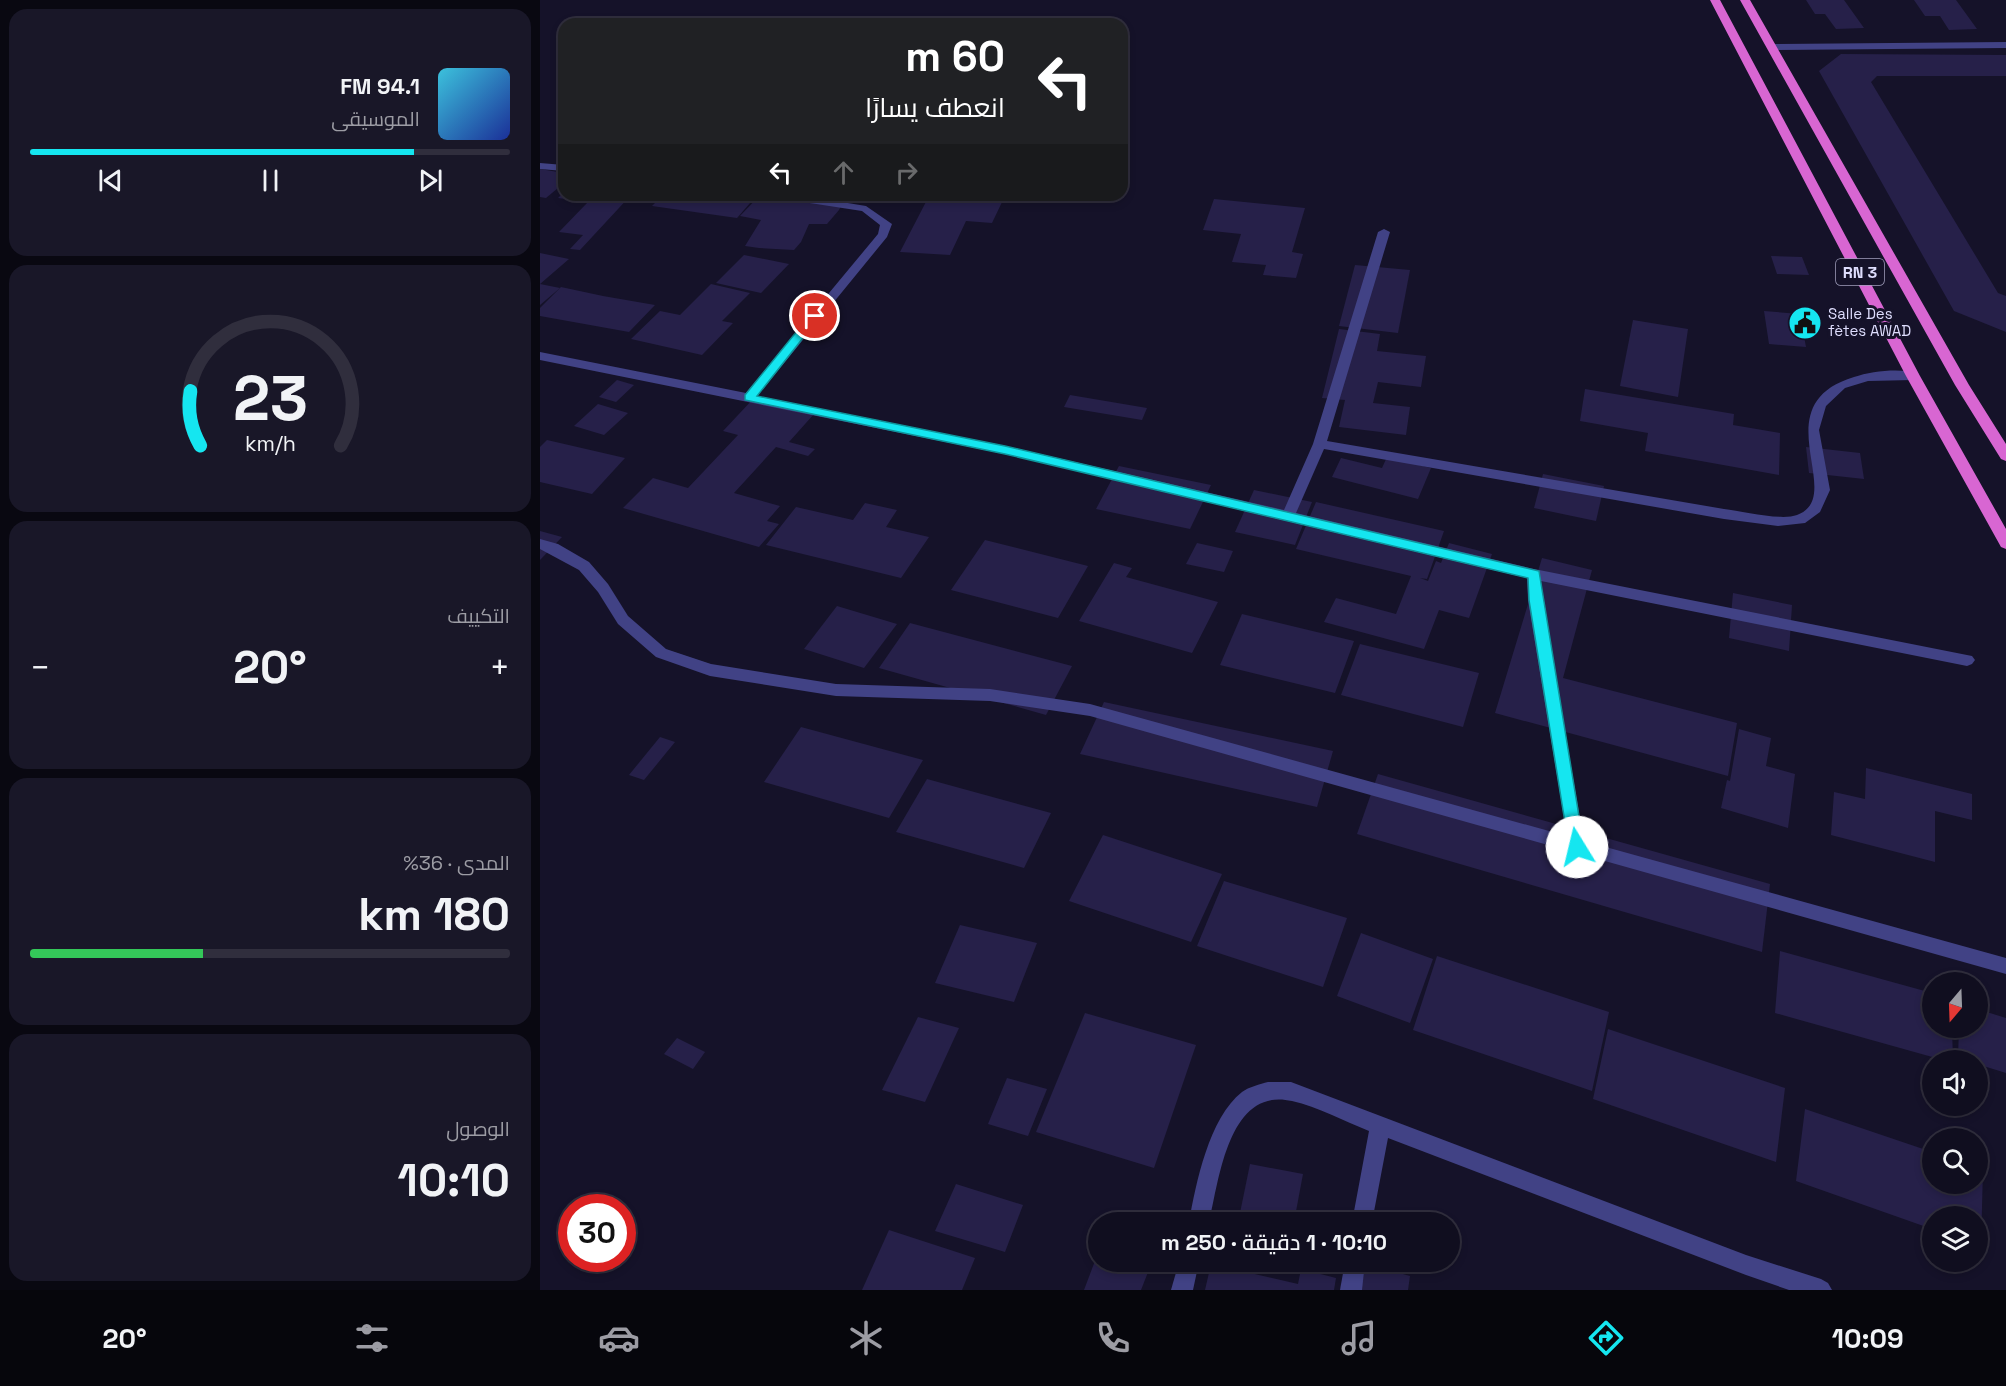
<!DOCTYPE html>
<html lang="ar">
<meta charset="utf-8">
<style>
:root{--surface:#100e1f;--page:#191728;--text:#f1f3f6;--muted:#9c9ca4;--line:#302e3d;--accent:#15e6f0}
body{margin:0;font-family:"Space Grotesk",Cairo,sans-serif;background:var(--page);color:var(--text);direction:rtl;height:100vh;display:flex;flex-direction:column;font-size:22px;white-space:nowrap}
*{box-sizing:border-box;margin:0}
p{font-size:20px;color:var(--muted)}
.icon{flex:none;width:33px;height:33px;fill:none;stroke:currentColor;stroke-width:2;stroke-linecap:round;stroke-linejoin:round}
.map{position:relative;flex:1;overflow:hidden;direction:ltr}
.details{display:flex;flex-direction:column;gap:9px;padding:9px;background:#090811;width:540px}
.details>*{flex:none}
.banner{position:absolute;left:18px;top:18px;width:570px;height:183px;border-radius:18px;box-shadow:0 3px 9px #0003,0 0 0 2px var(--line);direction:rtl;background:#202124;color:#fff;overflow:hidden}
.needle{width:39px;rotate:199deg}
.buttons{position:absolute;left:1382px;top:972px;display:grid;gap:12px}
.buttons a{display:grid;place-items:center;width:66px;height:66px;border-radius:50%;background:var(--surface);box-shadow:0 3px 9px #0003,0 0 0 2px var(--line);font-size:30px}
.speed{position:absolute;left:18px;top:1194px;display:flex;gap:12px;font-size:30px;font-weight:700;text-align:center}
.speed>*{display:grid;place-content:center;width:78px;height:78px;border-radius:50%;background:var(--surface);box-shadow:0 3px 9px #0003,0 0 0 2px var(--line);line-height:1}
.speed .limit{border:9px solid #d22;background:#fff;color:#111}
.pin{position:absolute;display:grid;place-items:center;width:51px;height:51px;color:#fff;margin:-26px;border:3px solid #fff;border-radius:50%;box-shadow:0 2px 6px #0007}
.me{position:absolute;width:66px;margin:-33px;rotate:351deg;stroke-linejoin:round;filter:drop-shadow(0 0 4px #0008)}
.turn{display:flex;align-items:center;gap:21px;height:126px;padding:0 24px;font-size:27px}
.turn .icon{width:78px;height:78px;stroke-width:2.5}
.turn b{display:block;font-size:42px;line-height:51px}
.lanes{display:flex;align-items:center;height:57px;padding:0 24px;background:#0003;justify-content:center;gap:30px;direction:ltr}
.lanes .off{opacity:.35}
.big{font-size:45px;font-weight:600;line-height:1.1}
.details .card{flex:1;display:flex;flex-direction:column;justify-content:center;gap:9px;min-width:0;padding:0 21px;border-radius:18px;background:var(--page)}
.details .dial{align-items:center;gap:0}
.dial svg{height:156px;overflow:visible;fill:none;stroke:var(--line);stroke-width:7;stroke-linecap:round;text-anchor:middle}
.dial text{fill:var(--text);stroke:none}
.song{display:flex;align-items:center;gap:18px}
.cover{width:72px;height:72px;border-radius:9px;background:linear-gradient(135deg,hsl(190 70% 55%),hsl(230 70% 35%))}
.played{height:6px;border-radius:3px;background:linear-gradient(90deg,var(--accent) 80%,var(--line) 80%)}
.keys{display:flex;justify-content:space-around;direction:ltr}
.heat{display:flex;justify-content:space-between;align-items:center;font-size:33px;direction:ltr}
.charge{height:9px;border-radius:4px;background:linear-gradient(90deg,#34c759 36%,var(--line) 0)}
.trip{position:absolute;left:548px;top:1212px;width:372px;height:60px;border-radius:30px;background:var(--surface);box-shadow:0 3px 9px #0003,0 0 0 2px var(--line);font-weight:600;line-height:60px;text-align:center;direction:rtl}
.tabs{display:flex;height:96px;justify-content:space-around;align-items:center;background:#06060c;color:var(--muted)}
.tabs .icon{width:42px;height:42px}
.tabs .on{color:var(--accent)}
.tabs b{font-size:27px;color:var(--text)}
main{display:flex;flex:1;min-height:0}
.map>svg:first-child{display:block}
</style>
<main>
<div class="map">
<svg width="1466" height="1290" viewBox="0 0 1466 1290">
<rect width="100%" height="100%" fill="#151229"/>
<g fill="#262049">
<polygon points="1266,0 1304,0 1324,28 1296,29 1285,14 1275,14"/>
<polygon points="1374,0 1416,0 1437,29 1409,30 1400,16 1385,16"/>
<polygon points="1301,54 1466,55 1466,76 1337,76 1331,82 1458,293 1466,296 1466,332 1414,311 1279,71"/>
<polygon points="0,169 24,173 24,183 6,198 0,197"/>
<polygon points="24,192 24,195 91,195 40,250 30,249 43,235 19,232 48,202 18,198"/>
<polygon points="123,195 217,195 197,218 112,206"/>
<polygon points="220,195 260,195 309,204 302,204 299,210 287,224 269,224 261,242 254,250 219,248 205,246 221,220 200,216"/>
<polygon points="389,196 463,200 452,223 426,221 410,255 360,252"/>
<polygon points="674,199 765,208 752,252 763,254 756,278 723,275 726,265 692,262 701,234 663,230"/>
<polygon points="0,253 29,259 0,284 20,288 0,305"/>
<polygon points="204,255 249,264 221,293 176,283"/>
<polygon points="1231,256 1262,257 1269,275 1237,274"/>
<polygon points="815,265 870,270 858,333 799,326"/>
<polygon points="171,284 210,293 182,321 193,323 162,355 91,339 120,311 140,315"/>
<polygon points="21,287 63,296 115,305 89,332 0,316 0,308"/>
<polygon points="1224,311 1260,314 1266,347 1229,344"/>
<polygon points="1093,320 1148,329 1138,397 1080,386"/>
<polygon points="799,329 840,334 837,351 886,356 881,387 838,382 833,403 870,407 866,435 799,427 805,400 782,398"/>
<polygon points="77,380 94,385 76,402 59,397"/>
<polygon points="1045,389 1194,414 1193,425 1240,433 1239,475 1105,451 1108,433 1040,421"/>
<polygon points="530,395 607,408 602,420 524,407"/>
<polygon points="214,398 274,414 249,442 275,449 268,456 236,447 194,493 240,506 227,521 239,524 219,547 83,508 113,478 148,488 198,435 183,431"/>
<polygon points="58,404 88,413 64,435 34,426"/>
<polygon points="7,440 85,458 52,494 0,482 0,447"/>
<polygon points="1266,447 1320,453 1324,479 1269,473"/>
<polygon points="847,457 891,468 878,499 792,477 801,458 842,468"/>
<polygon points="579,466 671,485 650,529 556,509"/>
<polygon points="1003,474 1064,486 1056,521 994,508"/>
<polygon points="714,490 772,502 755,545 695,532"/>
<polygon points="776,502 904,531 887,579 880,578 888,581 896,561 901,563 909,543 952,554 929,618 899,610 884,649 784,622 796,598 856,614 871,576 756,549"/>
<polygon points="325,503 357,510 346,527 389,537 361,578 226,545 256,507 313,520"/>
<polygon points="0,531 22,537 0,560"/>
<polygon points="445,540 548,566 518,618 411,590"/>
<polygon points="657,543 693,551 684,572 646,564"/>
<polygon points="1002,558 1052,570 1023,678 1197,723 1188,776 955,713"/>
<polygon points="574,563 592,568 586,577 678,602 652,653 539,621"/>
<polygon points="1193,593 1252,605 1249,651 1189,638"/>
<polygon points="297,606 357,624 324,668 264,649"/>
<polygon points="702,614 814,641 795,693 680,665"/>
<polygon points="370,623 532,666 506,715 339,668"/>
<polygon points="820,644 939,673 923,727 801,695"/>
<polygon points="564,702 793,751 777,807 540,754"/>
<polygon points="261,727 383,760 349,818 224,782"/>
<polygon points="1199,729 1231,738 1226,766 1255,774 1248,828 1181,808 1187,780 1190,781"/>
<polygon points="120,737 135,742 104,780 89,775"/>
<polygon points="1326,768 1432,794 1432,820 1395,811 1395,862 1291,835 1294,792 1325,799"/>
<polygon points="838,774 1230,884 1222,952 817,834"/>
<polygon points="387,779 511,813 484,868 356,832"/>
<polygon points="563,835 682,874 651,942 529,901"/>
<polygon points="684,881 807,918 783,987 657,946"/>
<polygon points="420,925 497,943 474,1002 395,983"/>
<polygon points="821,933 893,959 870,1023 797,996"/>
<polygon points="1240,951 1392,993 1392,1028 1412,1028 1413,1060 1403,1060 1235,1013"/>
<polygon points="897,956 1069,1012 1052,1091 873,1030"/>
<polygon points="1437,1009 1466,1018 1466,1073 1437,1064 1437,1060 1418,1057 1419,1028 1437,1028"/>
<polygon points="545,1013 656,1045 614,1168 496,1132"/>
<polygon points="378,1017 419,1028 385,1102 342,1090"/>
<polygon points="1068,1029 1245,1088 1236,1162 1053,1099"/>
<polygon points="137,1038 165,1052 153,1069 124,1054"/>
<polygon points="467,1078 507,1089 488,1136 448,1124"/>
<polygon points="1265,1109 1392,1152 1392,1184 1437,1184 1437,1167 1443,1169 1441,1246 1437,1245 1437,1216 1392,1216 1392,1229 1256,1181"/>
<polygon points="710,1164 763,1174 754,1222 700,1213"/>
<polygon points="416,1184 483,1205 465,1252 395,1231"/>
<polygon points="349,1230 435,1258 422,1290 322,1290"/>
<polygon points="558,1253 558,1262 612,1262 601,1290 544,1290"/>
<polygon points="690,1262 759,1262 758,1274 689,1268"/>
<polygon points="820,1262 870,1276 868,1290 814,1290"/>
<polygon points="671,1264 758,1284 761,1269 796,1278 794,1290 665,1290"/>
</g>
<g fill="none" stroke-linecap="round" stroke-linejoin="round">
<g fill="#414285" fill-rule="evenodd">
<polygon points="1466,42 1466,48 1233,50 1228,47 1233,44"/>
<polygon points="0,163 24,165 24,171 0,169"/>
<path d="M232,195H259L326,206L352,224L347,237L217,396L465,446L744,510L773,444L838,232L844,229L850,232L787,441L1184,509C1202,511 1241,521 1257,515C1308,496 1221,405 1314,377C1332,371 1359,368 1377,373L1379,376L1373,380L1328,381L1305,388L1286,406L1279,430L1290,490L1280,512L1265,523L1238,526L1184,519L784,449L756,513L994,569L1432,656L1435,660L1432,664L1427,666L1001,581L1002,600L1044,841L1466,958V974L550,716L450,701L296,696L170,676L116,657L78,624L58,592L39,570L0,549V539L18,544L49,562L68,584L88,616L126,649L171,664L296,684L450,689L550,704L1027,836L988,600L987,578L465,454L0,360V352L206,393L338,234L340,225L322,211L237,198Z"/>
<path d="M728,1082H751L1206,1255L1281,1279L1288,1283L1292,1290H1249L1206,1275L848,1138L832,1222H812L829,1131C804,1121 778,1107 752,1101C688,1086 679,1181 669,1222H649C656,1183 669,1118 702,1092C709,1087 720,1084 728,1082Z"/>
<polygon points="639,1262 659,1262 653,1290 631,1290"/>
<polygon points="805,1262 825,1262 822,1290 800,1290"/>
</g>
<g fill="#d866d2" fill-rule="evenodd">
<polygon points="1170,0 1180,0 1380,376 1466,529 1466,549 1461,547 1366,376"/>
<polygon points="1200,0 1210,0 1429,385 1466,444 1466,461 1461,459 1415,385"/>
</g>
</g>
<polygon fill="#15e6f0" stroke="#0e969c" stroke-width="1.5" points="275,313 278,314 278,319 217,396 465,446 999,571 1044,847 1042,852 1037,854 1031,852 1029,847 989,600 988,578 465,454 205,400 205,395 271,314"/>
<defs>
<g id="civic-disc" transform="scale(1.725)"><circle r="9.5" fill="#15e6f0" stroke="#151229"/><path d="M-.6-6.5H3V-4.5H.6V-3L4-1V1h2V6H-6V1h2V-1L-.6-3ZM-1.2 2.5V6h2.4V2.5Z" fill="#111"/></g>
</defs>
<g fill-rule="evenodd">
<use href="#civic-disc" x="1265" y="323"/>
</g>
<g text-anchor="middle" stroke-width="6" stroke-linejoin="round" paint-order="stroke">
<g font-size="15" fill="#deddfd" stroke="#151229" text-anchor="start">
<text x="1288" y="319">Salle Des<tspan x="1288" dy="17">fètes AWAD</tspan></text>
</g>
<rect fill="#151229" stroke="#a2a0bd" stroke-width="1.5" x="1296" y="259" width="48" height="26" rx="4.5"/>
<g font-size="16" font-weight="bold" fill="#deddfd">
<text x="1320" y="278">RN 3</text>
</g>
</g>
</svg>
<div class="buttons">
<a><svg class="needle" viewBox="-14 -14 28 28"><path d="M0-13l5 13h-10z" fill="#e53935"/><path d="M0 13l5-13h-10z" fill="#9c9ca4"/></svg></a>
<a><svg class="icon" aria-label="sound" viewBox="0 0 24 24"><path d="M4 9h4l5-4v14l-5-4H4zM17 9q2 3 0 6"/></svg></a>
<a><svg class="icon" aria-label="search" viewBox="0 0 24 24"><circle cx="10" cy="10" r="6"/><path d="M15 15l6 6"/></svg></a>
<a><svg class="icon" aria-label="layers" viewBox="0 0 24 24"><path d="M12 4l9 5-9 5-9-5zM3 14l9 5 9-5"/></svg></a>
</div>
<div class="speed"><div class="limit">30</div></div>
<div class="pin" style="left:275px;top:316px;background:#d93025"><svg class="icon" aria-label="arrive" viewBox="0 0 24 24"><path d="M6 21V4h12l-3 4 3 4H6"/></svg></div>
<svg class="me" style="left:1037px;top:847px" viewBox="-20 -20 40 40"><circle r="19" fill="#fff"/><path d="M0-13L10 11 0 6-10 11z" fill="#15e6f0"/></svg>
<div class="trip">10:10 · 1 دقيقة · 250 m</div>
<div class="banner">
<div class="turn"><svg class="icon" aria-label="left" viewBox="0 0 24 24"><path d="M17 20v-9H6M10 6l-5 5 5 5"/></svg><div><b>60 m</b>انعطف يسارًا</div></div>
<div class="lanes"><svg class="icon" aria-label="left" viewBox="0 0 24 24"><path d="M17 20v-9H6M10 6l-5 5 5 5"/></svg><svg class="icon off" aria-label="ahead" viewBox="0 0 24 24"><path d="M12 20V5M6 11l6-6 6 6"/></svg><svg class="icon off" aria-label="right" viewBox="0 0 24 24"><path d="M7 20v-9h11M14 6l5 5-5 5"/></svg></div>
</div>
</div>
<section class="details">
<div class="card">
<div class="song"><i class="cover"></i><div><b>94.1 FM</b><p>الموسيقى</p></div></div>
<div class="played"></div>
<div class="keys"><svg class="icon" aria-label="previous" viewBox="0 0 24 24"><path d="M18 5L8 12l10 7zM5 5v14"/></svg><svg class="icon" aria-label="pause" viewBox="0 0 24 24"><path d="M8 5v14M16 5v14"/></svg><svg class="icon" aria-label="next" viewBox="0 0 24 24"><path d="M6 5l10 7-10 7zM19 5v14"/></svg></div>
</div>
<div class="card dial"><svg viewBox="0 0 100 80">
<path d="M14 69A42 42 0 1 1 86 69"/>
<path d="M14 69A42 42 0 0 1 9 41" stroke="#15e6f0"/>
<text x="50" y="56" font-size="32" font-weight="700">23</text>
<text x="50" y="72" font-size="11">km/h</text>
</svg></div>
<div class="card"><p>التكييف</p>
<div class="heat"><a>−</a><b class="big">20°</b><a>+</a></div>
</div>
<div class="card"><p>المدى · 36%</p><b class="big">180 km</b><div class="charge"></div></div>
<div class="card"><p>الوصول</p><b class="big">10:10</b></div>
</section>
</main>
<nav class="tabs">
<b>10:09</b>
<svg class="icon on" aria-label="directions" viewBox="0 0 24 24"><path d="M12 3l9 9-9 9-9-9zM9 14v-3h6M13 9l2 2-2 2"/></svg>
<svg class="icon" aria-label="music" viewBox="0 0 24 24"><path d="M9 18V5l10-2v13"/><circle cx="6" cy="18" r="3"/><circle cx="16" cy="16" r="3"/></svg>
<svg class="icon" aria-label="phone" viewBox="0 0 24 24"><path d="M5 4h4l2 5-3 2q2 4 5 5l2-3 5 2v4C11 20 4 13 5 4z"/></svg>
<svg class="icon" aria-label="climate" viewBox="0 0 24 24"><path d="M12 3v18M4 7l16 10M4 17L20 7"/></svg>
<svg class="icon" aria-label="car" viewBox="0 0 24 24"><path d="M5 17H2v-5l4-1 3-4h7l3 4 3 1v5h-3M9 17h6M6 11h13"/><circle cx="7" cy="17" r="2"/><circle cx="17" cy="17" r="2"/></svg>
<svg class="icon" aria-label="filters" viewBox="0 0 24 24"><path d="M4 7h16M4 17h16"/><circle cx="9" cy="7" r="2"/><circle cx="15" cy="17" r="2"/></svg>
<b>20°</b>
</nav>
